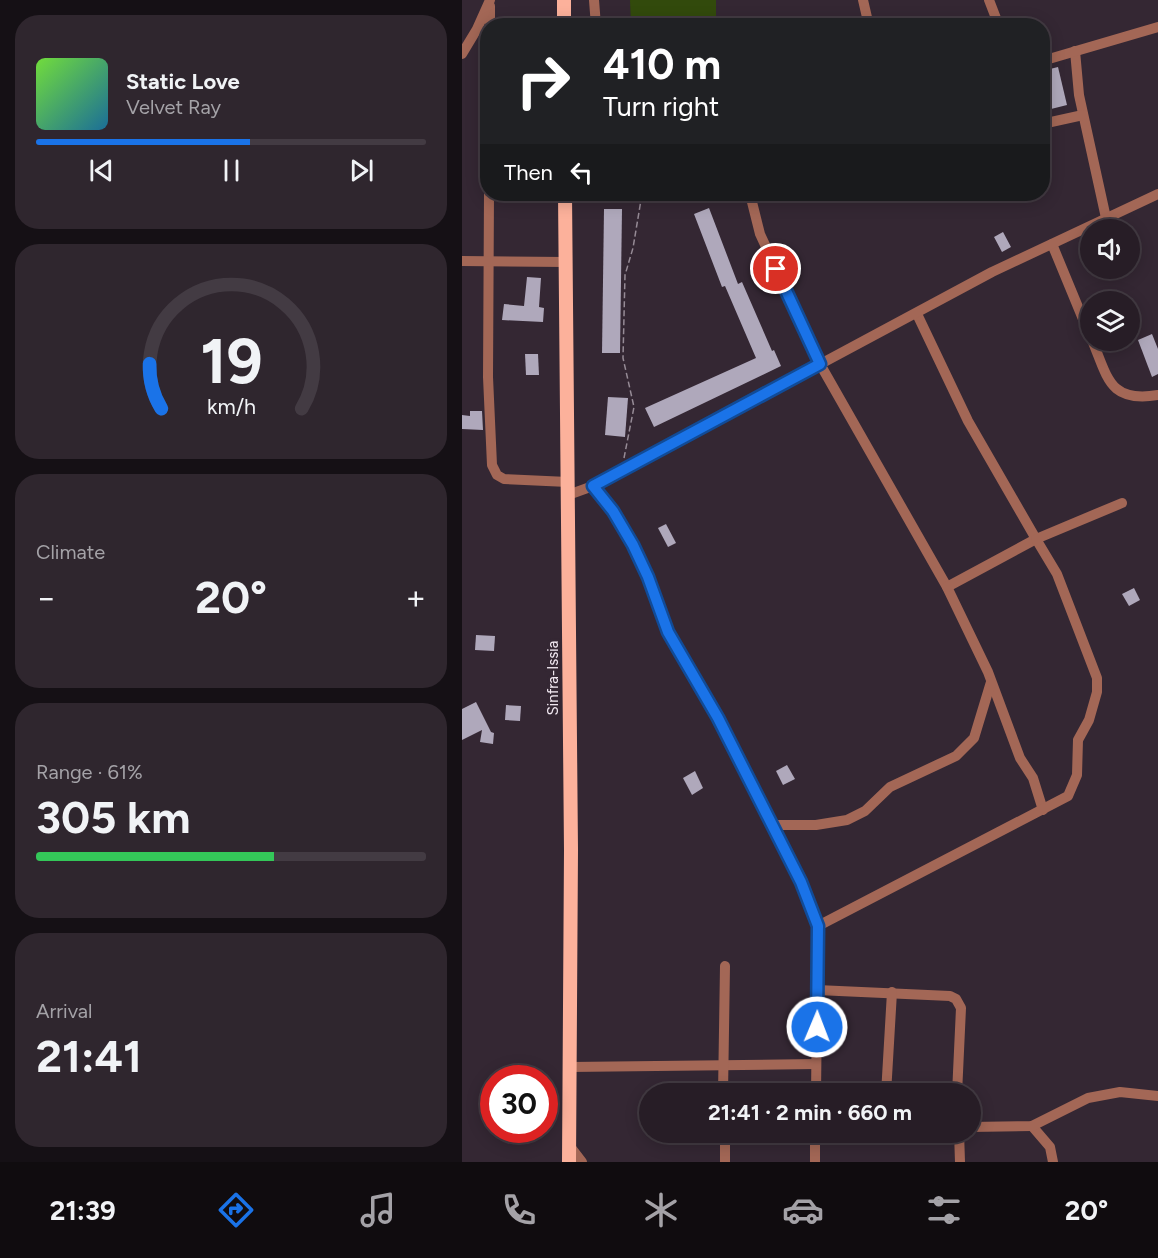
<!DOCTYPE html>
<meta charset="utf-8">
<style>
:root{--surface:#271d26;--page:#2f262e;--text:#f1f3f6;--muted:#a4a2a7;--line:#433b43;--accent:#1a73e8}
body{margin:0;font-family:Figtree,sans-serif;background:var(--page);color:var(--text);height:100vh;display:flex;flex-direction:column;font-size:22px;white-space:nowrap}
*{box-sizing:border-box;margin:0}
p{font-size:20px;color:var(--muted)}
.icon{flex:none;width:33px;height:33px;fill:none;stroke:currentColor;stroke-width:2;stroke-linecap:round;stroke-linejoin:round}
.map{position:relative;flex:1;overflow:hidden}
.sheet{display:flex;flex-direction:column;gap:15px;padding:15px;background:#151015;width:462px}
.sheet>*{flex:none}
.guide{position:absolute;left:18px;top:18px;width:570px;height:183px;border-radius:24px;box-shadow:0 3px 15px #0003,0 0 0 2px var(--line);background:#202124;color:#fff;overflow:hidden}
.buttons{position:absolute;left:618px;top:219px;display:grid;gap:12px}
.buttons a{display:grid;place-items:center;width:60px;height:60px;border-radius:50%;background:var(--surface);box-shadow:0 3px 15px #0003,0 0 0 2px var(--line);font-size:30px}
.speed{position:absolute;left:18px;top:1065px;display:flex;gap:12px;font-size:30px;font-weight:700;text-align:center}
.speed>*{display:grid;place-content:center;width:78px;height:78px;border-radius:50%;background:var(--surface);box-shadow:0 3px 15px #0003,0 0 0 2px var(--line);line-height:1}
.speed .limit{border:9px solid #d22;background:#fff;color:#111}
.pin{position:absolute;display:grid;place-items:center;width:51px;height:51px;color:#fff;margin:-26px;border:3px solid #fff;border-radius:50%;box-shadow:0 2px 6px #0007}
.me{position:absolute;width:66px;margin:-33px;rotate:1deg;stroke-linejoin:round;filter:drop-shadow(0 0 4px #0008)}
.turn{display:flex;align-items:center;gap:21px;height:126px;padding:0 24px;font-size:27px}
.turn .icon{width:78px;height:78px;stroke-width:2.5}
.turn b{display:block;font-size:42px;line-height:51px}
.then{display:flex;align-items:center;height:57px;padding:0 24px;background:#0003;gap:12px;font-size:22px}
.big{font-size:45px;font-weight:700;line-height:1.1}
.sheet .card{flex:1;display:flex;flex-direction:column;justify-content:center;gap:9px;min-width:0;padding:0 21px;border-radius:24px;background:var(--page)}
.sheet .dial{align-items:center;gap:0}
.dial svg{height:156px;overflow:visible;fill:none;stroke:var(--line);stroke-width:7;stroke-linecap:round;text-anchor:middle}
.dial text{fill:var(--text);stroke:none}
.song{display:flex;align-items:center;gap:18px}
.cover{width:72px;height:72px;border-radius:9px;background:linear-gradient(135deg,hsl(100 70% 55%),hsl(200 70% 35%))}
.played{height:6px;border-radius:3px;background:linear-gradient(90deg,var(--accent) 55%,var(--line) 55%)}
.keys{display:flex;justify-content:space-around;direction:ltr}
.heat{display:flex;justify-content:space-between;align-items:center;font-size:33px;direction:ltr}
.charge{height:9px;border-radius:4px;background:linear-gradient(90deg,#34c759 61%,var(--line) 0)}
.trip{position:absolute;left:177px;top:1083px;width:342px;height:60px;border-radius:30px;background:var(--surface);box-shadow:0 3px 15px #0003,0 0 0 2px var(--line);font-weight:700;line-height:60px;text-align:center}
.tab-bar{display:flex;height:96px;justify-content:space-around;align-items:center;background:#100c0f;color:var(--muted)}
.tab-bar .icon{width:42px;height:42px}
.tab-bar .current{color:var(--accent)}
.tab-bar b{font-size:27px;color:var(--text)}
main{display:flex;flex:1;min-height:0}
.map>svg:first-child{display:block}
</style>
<main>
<section class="sheet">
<div class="card">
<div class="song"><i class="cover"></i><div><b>Static Love</b><p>Velvet Ray</p></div></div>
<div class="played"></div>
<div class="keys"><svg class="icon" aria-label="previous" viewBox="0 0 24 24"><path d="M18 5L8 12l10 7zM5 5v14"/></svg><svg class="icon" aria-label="pause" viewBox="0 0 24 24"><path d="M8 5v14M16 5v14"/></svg><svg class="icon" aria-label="next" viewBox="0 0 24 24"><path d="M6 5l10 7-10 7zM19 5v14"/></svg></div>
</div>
<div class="card dial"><svg viewBox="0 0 100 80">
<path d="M14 69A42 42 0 1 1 86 69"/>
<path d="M14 69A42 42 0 0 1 8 46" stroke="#1a73e8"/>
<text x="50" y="56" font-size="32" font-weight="700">19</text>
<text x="50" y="72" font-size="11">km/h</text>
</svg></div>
<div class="card"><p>Climate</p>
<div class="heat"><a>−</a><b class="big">20°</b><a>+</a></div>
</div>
<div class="card"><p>Range · 61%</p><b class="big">305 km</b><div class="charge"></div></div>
<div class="card"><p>Arrival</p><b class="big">21:41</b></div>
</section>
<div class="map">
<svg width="696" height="1162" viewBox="0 0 696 1162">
<rect width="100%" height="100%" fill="#342733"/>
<polygon fill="#324a0c" points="168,0 254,0 254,25 169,25"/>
<g fill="#afa8bb">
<polygon points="596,67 605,105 589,109 580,71"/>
<polygon points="247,208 276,284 280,282 310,351 312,350 319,366 192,427 183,408 294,358 263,286 260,287 232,214"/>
<polygon points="142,209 160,209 158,353 140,353"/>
<polygon points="541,232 549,247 540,252 532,237"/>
<polygon points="65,277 79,278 77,307 82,308 81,322 40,320 42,304 62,306"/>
<polygon points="690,334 696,349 696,374 690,377 676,340"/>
<polygon points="63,354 76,354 77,375 64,375"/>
<polygon points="146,397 166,398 163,437 143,435"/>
<polygon points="8,411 20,411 21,430 0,429 0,415 8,416"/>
<polygon points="204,524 214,543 206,547 196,528"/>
<polygon points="672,588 678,600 667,606 660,594"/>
<polygon points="14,635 33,636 32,651 13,650"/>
<polygon points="14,702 29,732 32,733 31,744 18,742 20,730 0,740 0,709"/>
<polygon points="44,705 59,706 58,721 43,720"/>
<polygon points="325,765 333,779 321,785 314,771"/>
<polygon points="233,771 241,788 230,795 221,778"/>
</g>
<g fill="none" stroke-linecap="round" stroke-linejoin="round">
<polyline stroke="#968b96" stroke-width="1.5" stroke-dasharray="6 3" stroke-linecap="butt" points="162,458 172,407 161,358 163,275 171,248 180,194"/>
<g stroke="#a36756" stroke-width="10">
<polyline points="132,0 134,26"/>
<polyline points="401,0 407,26"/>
<polyline points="527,0 537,26"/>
<polyline points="28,6 28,26"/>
<polyline points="613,51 617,95 644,218"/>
<polyline points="0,54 15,29 28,0"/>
<polyline points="580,61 696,27"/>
<polyline points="580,124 621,115"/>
<polyline points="27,194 26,377 30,465 35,475 42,479 106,482"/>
<polyline points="288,194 298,234 358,364 485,587 526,672 558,758 571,778 581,810"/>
<polyline points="590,244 628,336"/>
<polyline points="0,261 103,262"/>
<polyline points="455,314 506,421 574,539 485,587"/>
<path d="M630,340C646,378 647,403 696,395"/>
<polyline points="131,486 151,511 177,557 206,632 233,677 311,825 339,882 356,926 354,1094"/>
<polyline points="106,495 131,486 530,272 696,194"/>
<polyline points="311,825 354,825 385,820 403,811 428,787 494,756 512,738 529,682"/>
<polyline points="356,926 606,796 615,775 616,740 627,720 635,692 635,678 595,574 574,539 660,503"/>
<polyline points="355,990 488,996 494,999 499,1008 495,1094"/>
<polyline points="108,1067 354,1064"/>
<polyline points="261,1094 263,966"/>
<polyline points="424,1094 430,992"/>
<polyline points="570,1126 588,1147 591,1162"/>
<polyline points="508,1127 570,1126 626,1098 658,1092 696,1096"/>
<polyline points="263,1132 263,1162"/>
<polyline points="497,1132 498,1162"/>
<polyline points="107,1145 120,1162"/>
<polyline points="353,1162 353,1132"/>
</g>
<g stroke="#fcb19b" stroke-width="14">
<polyline points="102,0 102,26"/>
<polyline points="103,194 109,850 107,1162"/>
</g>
</g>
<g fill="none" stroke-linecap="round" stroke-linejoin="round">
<g stroke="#114b97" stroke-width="15">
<polyline id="route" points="314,269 358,364 131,486 151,511 171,545 186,577 206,632 256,718 339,882 356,926 355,1027"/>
</g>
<use href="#route" stroke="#1a73e8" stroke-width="10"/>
</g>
<g text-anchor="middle" stroke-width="6" stroke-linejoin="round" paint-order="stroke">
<g font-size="15" fill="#f2e9f2" stroke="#342733">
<text transform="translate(91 678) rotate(-90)" y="5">Sinfra-Issia</text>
</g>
</g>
</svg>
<div class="buttons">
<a><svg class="icon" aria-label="sound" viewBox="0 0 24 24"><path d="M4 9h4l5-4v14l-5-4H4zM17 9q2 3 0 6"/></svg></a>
<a><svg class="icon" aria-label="layers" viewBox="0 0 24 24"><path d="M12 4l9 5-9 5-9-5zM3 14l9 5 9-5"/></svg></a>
</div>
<div class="speed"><div class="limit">30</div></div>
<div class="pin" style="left:314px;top:269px;background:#d93025"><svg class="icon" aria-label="arrive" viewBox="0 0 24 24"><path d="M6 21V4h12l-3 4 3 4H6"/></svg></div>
<svg class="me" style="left:355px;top:1027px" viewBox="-20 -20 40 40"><circle r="17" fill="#1a73e8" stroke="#fff" stroke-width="3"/><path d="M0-11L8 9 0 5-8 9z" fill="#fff"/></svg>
<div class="trip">21:41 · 2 min · 660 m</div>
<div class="guide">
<div class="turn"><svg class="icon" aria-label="right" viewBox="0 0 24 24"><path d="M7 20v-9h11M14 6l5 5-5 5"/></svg><div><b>410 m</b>Turn right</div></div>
<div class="then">Then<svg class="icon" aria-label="left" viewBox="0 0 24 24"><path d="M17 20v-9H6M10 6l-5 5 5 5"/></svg></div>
</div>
</div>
</main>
<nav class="tab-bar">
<b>21:39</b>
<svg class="icon current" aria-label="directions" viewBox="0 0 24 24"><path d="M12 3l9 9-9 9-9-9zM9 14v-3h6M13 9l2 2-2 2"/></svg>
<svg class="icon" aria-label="music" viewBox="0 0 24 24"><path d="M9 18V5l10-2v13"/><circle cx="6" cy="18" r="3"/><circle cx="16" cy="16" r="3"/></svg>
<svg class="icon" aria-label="phone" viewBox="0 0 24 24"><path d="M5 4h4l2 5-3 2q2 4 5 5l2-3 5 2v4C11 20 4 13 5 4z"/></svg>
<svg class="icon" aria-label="climate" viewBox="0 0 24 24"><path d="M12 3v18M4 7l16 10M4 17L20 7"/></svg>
<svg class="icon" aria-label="car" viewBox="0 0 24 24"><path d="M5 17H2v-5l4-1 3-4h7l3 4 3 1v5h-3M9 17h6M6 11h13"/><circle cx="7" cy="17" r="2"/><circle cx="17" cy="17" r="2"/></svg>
<svg class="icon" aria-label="filters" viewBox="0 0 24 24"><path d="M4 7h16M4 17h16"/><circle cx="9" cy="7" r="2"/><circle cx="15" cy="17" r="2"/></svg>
<b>20°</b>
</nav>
